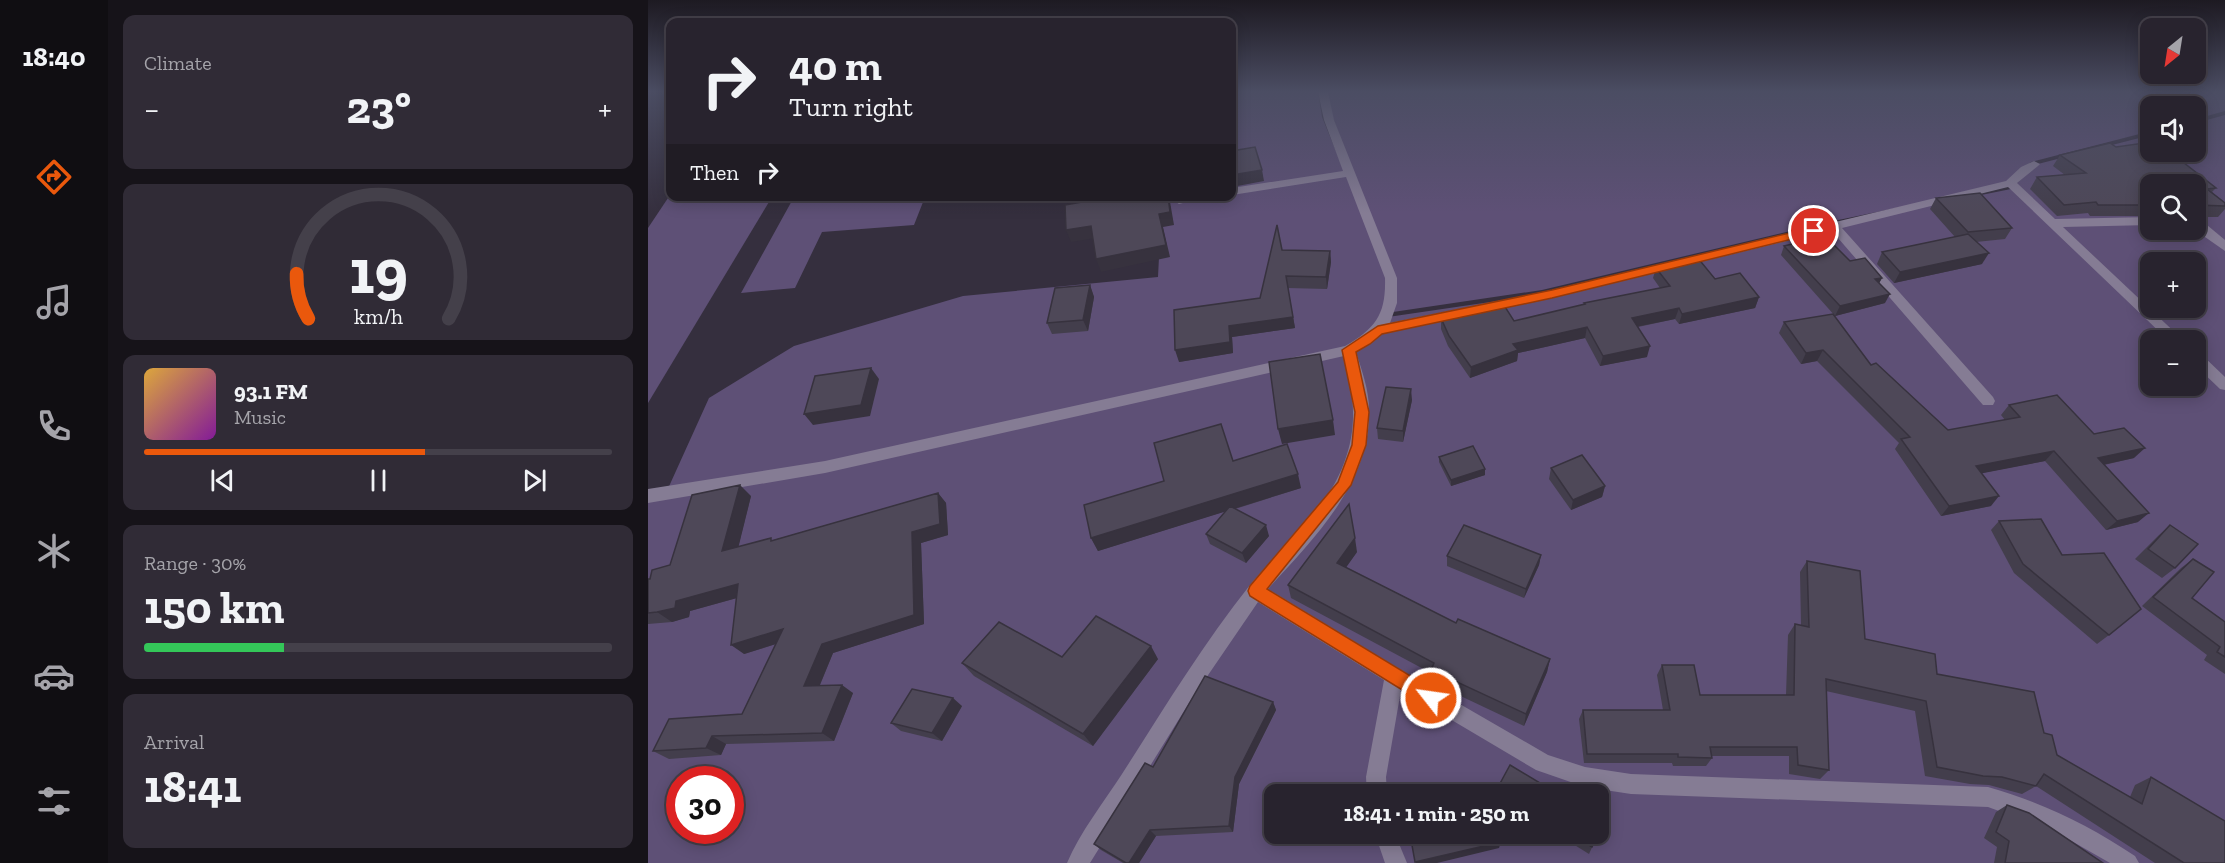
<!DOCTYPE html>
<meta charset="utf-8">
<style>
:root{--surface:#28232e;--page:#302b36;--text:#f1f3f6;--muted:#a5a4aa;--line:#44404a;--accent:#ea580c}
body{margin:0;font-family:"Zilla Slab",serif;background:var(--page);color:var(--text);height:100vh;display:flex;flex-direction:column;font-size:22px;white-space:nowrap}
*{box-sizing:border-box;margin:0}
p{font-size:20px;color:var(--muted)}
.icon{flex:none;width:33px;height:33px;fill:none;stroke:currentColor;stroke-width:2;stroke-linecap:round;stroke-linejoin:round}
.map{position:relative;flex:1;overflow:hidden}
.side{display:flex;flex-direction:column;gap:15px;padding:15px;background:#161319;width:540px}
.side>*{flex:none}
.guide{position:absolute;left:18px;top:18px;width:570px;height:183px;border-radius:12px;box-shadow:0 3px 15px #0003,0 0 0 2px var(--line);background:#28232e;color:var(--text);overflow:hidden}
.needle{width:39px;rotate:210deg}
.tools{position:absolute;left:1492px;top:18px;display:grid;gap:12px}
.tools a{display:grid;place-items:center;width:66px;height:66px;border-radius:12px;background:var(--surface);box-shadow:0 3px 15px #0003,0 0 0 2px var(--line);font-size:30px}
.speed{position:absolute;left:18px;top:766px;display:flex;gap:12px;font-size:30px;font-weight:700;text-align:center}
.speed>*{display:grid;place-content:center;width:78px;height:78px;border-radius:50%;background:var(--surface);box-shadow:0 3px 15px #0003,0 0 0 2px var(--line);line-height:1}
.speed .limit{border:9px solid #d22;background:#fff;color:#111}
.pin{position:absolute;display:grid;place-items:center;width:51px;height:51px;color:#fff;margin:-26px;border:3px solid #fff;border-radius:50%;box-shadow:0 2px 6px #0007}
.me{position:absolute;width:66px;margin:-33px;rotate:300deg;stroke-linejoin:round;filter:drop-shadow(0 0 4px #0008)}
.turn{display:flex;align-items:center;gap:21px;height:126px;padding:0 24px;font-size:27px}
.turn .icon{width:78px;height:78px;stroke-width:2.5}
.turn b{display:block;font-size:42px;line-height:51px}
.then{display:flex;align-items:center;height:57px;padding:0 24px;background:#0003;gap:12px;font-size:22px}
.big{font-size:45px;font-weight:800;line-height:1.1}
.side .card{flex:1;display:flex;flex-direction:column;justify-content:center;gap:9px;min-width:0;padding:0 21px;border-radius:12px;background:var(--page)}
.side .dial{align-items:center;gap:0}
.dial svg{height:156px;overflow:visible;fill:none;stroke:var(--line);stroke-width:7;stroke-linecap:round;text-anchor:middle}
.dial text{fill:var(--text);stroke:none}
.song{display:flex;align-items:center;gap:18px}
.cover{width:72px;height:72px;border-radius:9px;background:linear-gradient(135deg,hsl(40 70% 55%),hsl(290 70% 35%))}
.played{height:6px;border-radius:3px;background:linear-gradient(90deg,var(--accent) 60%,var(--line) 60%)}
.keys{display:flex;justify-content:space-around;direction:ltr}
.heat{display:flex;justify-content:space-between;align-items:center;font-size:33px;direction:ltr}
.charge{height:9px;border-radius:4px;background:linear-gradient(90deg,#34c759 30%,var(--line) 0)}
.trip{position:absolute;left:616px;top:784px;width:345px;height:60px;border-radius:12px;background:var(--surface);box-shadow:0 3px 15px #0003,0 0 0 2px var(--line);font-weight:800;line-height:60px;text-align:center}
main{display:flex;flex:1;min-height:0}
.tabs{display:flex;flex-direction:column;width:108px;justify-content:space-around;align-items:center;background:#100e12;color:var(--muted)}
.tabs .icon{width:42px;height:42px}
.tabs .on{color:var(--accent)}
.tabs b{font-size:27px;color:var(--text)}
.map>svg:first-child{display:block}
</style>
<main>
<nav class="tabs">
<b>18:40</b>
<svg class="icon on" aria-label="directions" viewBox="0 0 24 24"><path d="M12 3l9 9-9 9-9-9zM9 14v-3h6M13 9l2 2-2 2"/></svg>
<svg class="icon" aria-label="music" viewBox="0 0 24 24"><path d="M9 18V5l10-2v13"/><circle cx="6" cy="18" r="3"/><circle cx="16" cy="16" r="3"/></svg>
<svg class="icon" aria-label="phone" viewBox="0 0 24 24"><path d="M5 4h4l2 5-3 2q2 4 5 5l2-3 5 2v4C11 20 4 13 5 4z"/></svg>
<svg class="icon" aria-label="climate" viewBox="0 0 24 24"><path d="M12 3v18M4 7l16 10M4 17L20 7"/></svg>
<svg class="icon" aria-label="car" viewBox="0 0 24 24"><path d="M5 17H2v-5l4-1 3-4h7l3 4 3 1v5h-3M9 17h6M6 11h13"/><circle cx="7" cy="17" r="2"/><circle cx="17" cy="17" r="2"/></svg>
<svg class="icon" aria-label="filters" viewBox="0 0 24 24"><path d="M4 7h16M4 17h16"/><circle cx="9" cy="7" r="2"/><circle cx="15" cy="17" r="2"/></svg>
</nav>
<section class="side">
<div class="card"><p>Climate</p>
<div class="heat"><a>−</a><b class="big">23°</b><a>+</a></div>
</div>
<div class="card dial"><svg viewBox="0 0 100 80">
<path d="M14 69A42 42 0 1 1 86 69"/>
<path d="M14 69A42 42 0 0 1 8 46" stroke="#ea580c"/>
<text x="50" y="56" font-size="32" font-weight="700">19</text>
<text x="50" y="72" font-size="11">km/h</text>
</svg></div>
<div class="card">
<div class="song"><i class="cover"></i><div><b>93.1 FM</b><p>Music</p></div></div>
<div class="played"></div>
<div class="keys"><svg class="icon" aria-label="previous" viewBox="0 0 24 24"><path d="M18 5L8 12l10 7zM5 5v14"/></svg><svg class="icon" aria-label="pause" viewBox="0 0 24 24"><path d="M8 5v14M16 5v14"/></svg><svg class="icon" aria-label="next" viewBox="0 0 24 24"><path d="M6 5l10 7-10 7zM19 5v14"/></svg></div>
</div>
<div class="card"><p>Range · 30%</p><b class="big">150 km</b><div class="charge"></div></div>
<div class="card"><p>Arrival</p><b class="big">18:41</b></div>
</section>
<div class="map">
<svg width="1577" height="863" viewBox="0 0 1577 863">
<rect width="100%" height="100%" fill="#352f3e"/>
<g fill="#5e5076" fill-rule="evenodd">
<path d="M584,92H670L674,117L740,278V317L897,294L1209,220L1363,189L1386,165L1503,135V152H1548V123L1577,115V863H0V495L18,493L61,398L146,346L315,296L510,277L514,197L584,196ZM1503,184H1548V230H1503ZM1503,262H1548V308H1503ZM1503,340H1548V386H1503ZM32,780H82V831H32ZM627,795H951V834H627Z"/>
<polygon points="675,92 1577,92 1577,111 1548,119 1548,106 1503,106 1503,131 1383,162 1359,185 1176,223 894,290 745,312 746,278"/>
<polygon points="22,195 124,197 0,403 0,228"/>
<polygon points="146,197 146,196 277,197 266,225 174,232 147,288 93,293"/>
</g>
<g fill="none" stroke-linecap="round" stroke-linejoin="round">
<g fill="#857c94" fill-rule="evenodd">
<path d="M670,92H680L686,120L749,278V303L742,323L904,290L1358,181L1373,167L1386,161L1392,164L1390,166L1369,183L1407,219L1503,217V225L1415,227L1535,340H1520L1360,187L1194,228L1345,397L1347,401L1345,405H1335L1183,230L904,298L733,334L708,352C714,371 721,390 721,410C723,483 665,539 620,589L753,670L900,755L937,767L983,774L1340,787C1393,802 1441,825 1487,856L1491,863H1462L1406,831L1340,807L983,794L937,787L888,770L753,690L738,777L739,795H719L718,777L736,680L610,602L541,703L442,863H419C432,832 456,802 474,774C515,710 555,644 602,585C634,546 678,512 696,463C710,426 706,394 696,356L177,473L0,503V489L177,461L697,346C728,328 738,314 737,278L698,177L584,195V188L695,171L676,120Z"/>
<polygon points="562,196 531,204 525,200 531,196"/>
<polygon points="1548,222 1559,225 1577,240 1577,251 1547,230"/>
<polygon points="1548,353 1553,354 1577,377 1577,390 1572,389 1548,366"/>
<polygon points="727,834 747,834 759,863 737,863"/>
</g>
</g>
<g fill="#433e4c">
<polygon points="1468,147 1568,188 1564,192 1577,203 1577,209 1570,217 1548,217 1548,184 1503,184 1503,216 1442,216 1440,213 1409,216 1382,189 1389,177 1417,175 1405,166 1412,155"/>
<polygon points="1288,198 1364,228 1357,239 1328,242 1334,264 1246,283 1229,264 1234,252 1307,237 1282,209"/>
<polygon points="1136,246 1202,261 1234,278 1231,283 1237,303 1187,316 1133,255"/>
<polygon points="634,250 682,251 683,262 679,289 640,288 647,328 584,337 585,353 531,362 612,298"/>
<polygon points="1008,268 1067,279 1111,297 1107,308 1031,324 1027,319 990,327 999,357 952,366 937,338 870,353 869,361 822,378 800,346 793,329 793,318 866,321 936,305 936,303 1012,288 1005,278"/>
<polygon points="442,285 446,297 440,331 404,334 399,323"/>
<polygon points="1136,322 1223,365 1300,430 1357,420 1353,415 1361,405 1446,434 1486,458 1456,465 1490,522 1458,530 1397,461 1334,473 1343,506 1293,516 1247,449 1251,443 1169,361 1153,364 1131,333"/>
<polygon points="764,400 755,442 730,439 729,428"/>
<polygon points="791,457 837,475 803,486 791,462"/>
<polygon points="585,461 653,488 587,509 621,536 598,563 562,544 558,534 578,511 450,551 443,538"/>
<polygon points="903,468 957,486 954,497 923,510 901,479"/>
<polygon points="290,493 298,503 300,535 273,543 276,624 185,653 172,685 205,693 186,741 78,744 73,755 21,759 5,751 94,714 128,644 96,654 89,598 42,611 41,617 24,622 0,624 0,579 2,579 22,565 103,496 90,547 126,540"/>
<polygon points="1351,521 1461,635 1449,644 1366,573 1343,530"/>
<polygon points="1522,525 1527,568 1514,578 1487,559 1510,536"/>
<polygon points="709,552 698,567 808,623 902,659 899,672 876,726 783,682 783,673 643,598 640,585"/>
<polygon points="893,555 891,565 876,598 799,566 799,556"/>
<polygon points="1545,559 1544,598 1577,622 1577,674 1556,660 1559,655 1494,606 1533,568"/>
<polygon points="1159,561 1217,639 1289,674 1396,733 1409,755 1482,797 1487,785 1503,777 1577,863 1507,863 1388,786 1374,794 1341,785 1322,784 1277,776 1267,711 1178,691 1181,770 1172,779 1141,774 1141,756 1064,756 1064,758 1058,766 1025,766 1024,763 936,763 931,719 935,710 1015,710 1009,675 1014,665 1052,695 1138,695 1140,635 1147,624 1153,626 1152,572"/>
<polygon points="414,657 510,659 445,746 326,676 314,663"/>
<polygon points="625,702 628,710 591,784 585,832 508,836 491,863 475,863 453,850 446,844 505,767"/>
<polygon points="314,706 294,741 253,731 243,723"/>
<polygon points="849,789 912,795 848,795"/>
<polygon points="1359,805 1455,863 1346,863 1349,847 1336,838 1348,812"/>
<polygon points="909,834 950,834 941,854"/>
</g>
<g fill="#37323e">
<polygon points="614,170 616,181 584,187 584,175"/>
<polygon points="520,196 521,196 526,225 515,227 522,257 453,272 448,259 511,214"/>
<polygon points="443,226 448,238 423,242 418,230"/>
<polygon points="682,251 683,262 679,289 678,277"/>
<polygon points="1341,253 1334,264 1246,283 1252,272"/>
<polygon points="638,276 647,328 584,337 585,353 531,362 527,350 581,326"/>
<polygon points="1234,278 1229,287 1227,279"/>
<polygon points="442,285 446,297 440,331 435,320"/>
<polygon points="1242,294 1237,303 1187,316 1192,306"/>
<polygon points="1111,297 1107,308 1031,324 1034,314"/>
<polygon points="1031,308 1027,319 982,328 984,318"/>
<polygon points="939,327 937,338 870,353 869,361 822,378 823,367 865,344"/>
<polygon points="1002,346 999,357 952,366 955,356"/>
<polygon points="1175,350 1169,361 1153,364 1158,353"/>
<polygon points="223,368 231,379 222,416 165,425 156,414"/>
<polygon points="763,389 764,400 755,442 755,431"/>
<polygon points="685,420 687,435 634,444 630,429"/>
<polygon points="1497,448 1486,458 1440,468 1450,458"/>
<polygon points="1406,451 1397,461 1320,476 1328,466"/>
<polygon points="837,469 837,475 803,486 803,480"/>
<polygon points="650,474 653,488 450,551 443,538"/>
<polygon points="92,485 103,496 87,561 74,551"/>
<polygon points="957,486 954,497 923,510 925,500"/>
<polygon points="290,493 298,503 300,535 273,543 276,624 185,653 168,694 156,686 174,644 264,532"/>
<polygon points="1351,496 1343,506 1293,516 1301,506"/>
<polygon points="1501,513 1490,522 1458,530 1469,521"/>
<polygon points="618,525 621,536 598,563 594,553"/>
<polygon points="707,538 709,552 692,576 689,563"/>
<polygon points="893,555 891,565 876,598 878,589"/>
<polygon points="90,584 103,594 42,611 41,617 24,622 9,612 28,601"/>
<polygon points="135,629 147,638 96,654 83,645"/>
<polygon points="503,646 510,659 445,746 435,734"/>
<polygon points="902,659 899,672 876,726 878,714"/>
<polygon points="194,685 205,693 186,741 174,733"/>
<polygon points="305,698 314,706 294,741 284,733"/>
<polygon points="625,702 628,710 591,784 585,832 581,826 587,777"/>
<polygon points="64,736 78,744 73,755 58,748"/>
<polygon points="502,830 508,836 491,863 481,863"/>
<polygon points="853,842 851,848 789,863 768,863 767,862"/>
</g>
<g fill="#4e4858" stroke="#37323e" stroke-width="1.5">
<polygon points="1503,142 1503,152 1522,152 1568,188 1559,189 1577,203 1577,206 1548,205 1548,184 1503,184 1503,205 1450,205 1448,202 1416,205 1389,177 1438,173 1412,155 1462,143 1468,147"/>
<polygon points="607,147 614,170 584,175 584,151"/>
<polygon points="1332,193 1364,228 1320,232 1288,198"/>
<polygon points="439,196 520,196 522,212 511,214 518,245 448,259 443,226 418,230 417,205 439,201"/>
<polygon points="629,225 634,250 682,251 678,277 638,276 645,317 581,326 582,342 527,350 526,310 612,298"/>
<polygon points="1320,234 1341,253 1252,272 1234,252"/>
<polygon points="1177,236 1202,261 1217,258 1234,278 1227,279 1242,294 1192,306 1136,246"/>
<polygon points="1049,257 1067,279 1092,273 1111,297 1034,314 1031,308 984,318 1002,346 955,356 939,327 865,344 870,350 823,367 801,336 793,318 854,302 866,321 937,304 936,303 1022,286 1008,268"/>
<polygon points="442,285 435,320 399,323 407,288"/>
<polygon points="1185,314 1223,365 1228,363 1300,430 1372,417 1361,405 1409,395 1446,434 1476,428 1497,448 1450,458 1501,513 1469,521 1406,451 1328,466 1351,496 1301,506 1253,439 1262,437 1175,350 1158,353 1136,322"/>
<polygon points="672,354 685,420 630,429 621,362"/>
<polygon points="223,368 213,405 156,414 167,376"/>
<polygon points="738,387 763,389 755,431 729,428"/>
<polygon points="573,424 585,461 639,444 650,474 443,538 436,505 516,481 506,443"/>
<polygon points="825,446 837,469 803,480 791,457"/>
<polygon points="934,455 957,486 925,500 903,468"/>
<polygon points="92,485 74,551 123,538 123,541 290,493 292,524 264,532 266,615 174,644 156,686 194,685 174,733 64,736 58,748 5,751 21,719 94,714 135,629 83,645 90,584 28,601 27,608 9,612 0,613 0,579 2,579 4,570 22,565 44,495"/>
<polygon points="701,504 707,538 689,563 808,623 810,619 902,659 878,714 783,670 786,663 640,585"/>
<polygon points="582,506 618,525 594,553 558,534"/>
<polygon points="1393,519 1414,555 1456,553 1493,609 1461,635 1375,564 1351,521"/>
<polygon points="816,525 893,555 878,589 799,556"/>
<polygon points="1522,525 1550,544 1527,568 1500,549"/>
<polygon points="1545,559 1566,572 1544,598 1577,622 1577,657 1569,652 1572,647 1505,597"/>
<polygon points="1159,561 1212,571 1217,639 1287,654 1289,674 1386,692 1396,733 1404,735 1409,755 1494,804 1503,777 1577,821 1577,863 1536,863 1396,774 1388,786 1354,777 1335,776 1289,767 1278,701 1178,679 1181,770 1150,765 1149,747 1062,747 1064,758 1030,757 1030,754 939,754 935,710 1022,710 1014,665 1046,665 1052,695 1146,695 1147,624 1161,627"/>
<polygon points="448,616 503,646 435,734 314,663 351,622 414,657"/>
<polygon points="557,676 625,702 587,777 581,826 502,830 481,863 478,863 446,844 497,763 505,767"/>
<polygon points="264,689 305,698 284,733 243,723"/>
<polygon points="862,765 912,795 858,795 849,789"/>
<polygon points="840,792 841,795 827,795"/>
<polygon points="1359,805 1381,813 1455,863 1357,863 1361,841 1348,832"/>
<polygon points="951,818 956,821 951,833"/>
<polygon points="762,834 851,834 853,842 767,862"/>
<polygon points="922,834 950,834 944,847"/>
</g>
<linearGradient id="sky" x2="0" y2="1"><stop stop-color="#1d1a22"/><stop offset="0.43" stop-color="#4b4d63"/><stop offset="1" stop-color="#4b4d63" stop-opacity="0"/></linearGradient>
<rect width="1577" height="213" fill="url(#sky)"/>
<polygon fill="#ea580c" stroke="#983908" stroke-width="1.5" points="1166,227 1171,231 1169,233 904,298 734,334 722,344 708,352 721,412 718,445 703,485 619,589 789,692 792,698 789,704 783,706 777,704 602,596 600,591 602,586 690,482 704,445 707,412 694,350 730,326 904,290"/>
</svg>
<div class="tools">
<a><svg class="needle" viewBox="-14 -14 28 28"><path d="M0-13l5 13h-10z" fill="#e53935"/><path d="M0 13l5-13h-10z" fill="#a5a4aa"/></svg></a>
<a><svg class="icon" aria-label="sound" viewBox="0 0 24 24"><path d="M4 9h4l5-4v14l-5-4H4zM17 9q2 3 0 6"/></svg></a>
<a><svg class="icon" aria-label="search" viewBox="0 0 24 24"><circle cx="10" cy="10" r="6"/><path d="M15 15l6 6"/></svg></a>
<a>+</a>
<a>−</a>
</div>
<div class="speed"><div class="limit">30</div></div>
<div class="pin" style="left:1166px;top:231px;background:#d93025"><svg class="icon" aria-label="arrive" viewBox="0 0 24 24"><path d="M6 21V4h12l-3 4 3 4H6"/></svg></div>
<svg class="me" style="left:783px;top:698px" viewBox="-20 -20 40 40"><circle r="17" fill="#ea580c" stroke="#fff" stroke-width="3"/><path d="M0-11L8 9 0 5-8 9z" fill="#fff"/></svg>
<div class="trip">18:41 · 1 min · 250 m</div>
<div class="guide">
<div class="turn"><svg class="icon" aria-label="right" viewBox="0 0 24 24"><path d="M7 20v-9h11M14 6l5 5-5 5"/></svg><div><b>40 m</b>Turn right</div></div>
<div class="then">Then<svg class="icon" aria-label="right" viewBox="0 0 24 24"><path d="M7 20v-9h11M14 6l5 5-5 5"/></svg></div>
</div>
</div>
</main>
